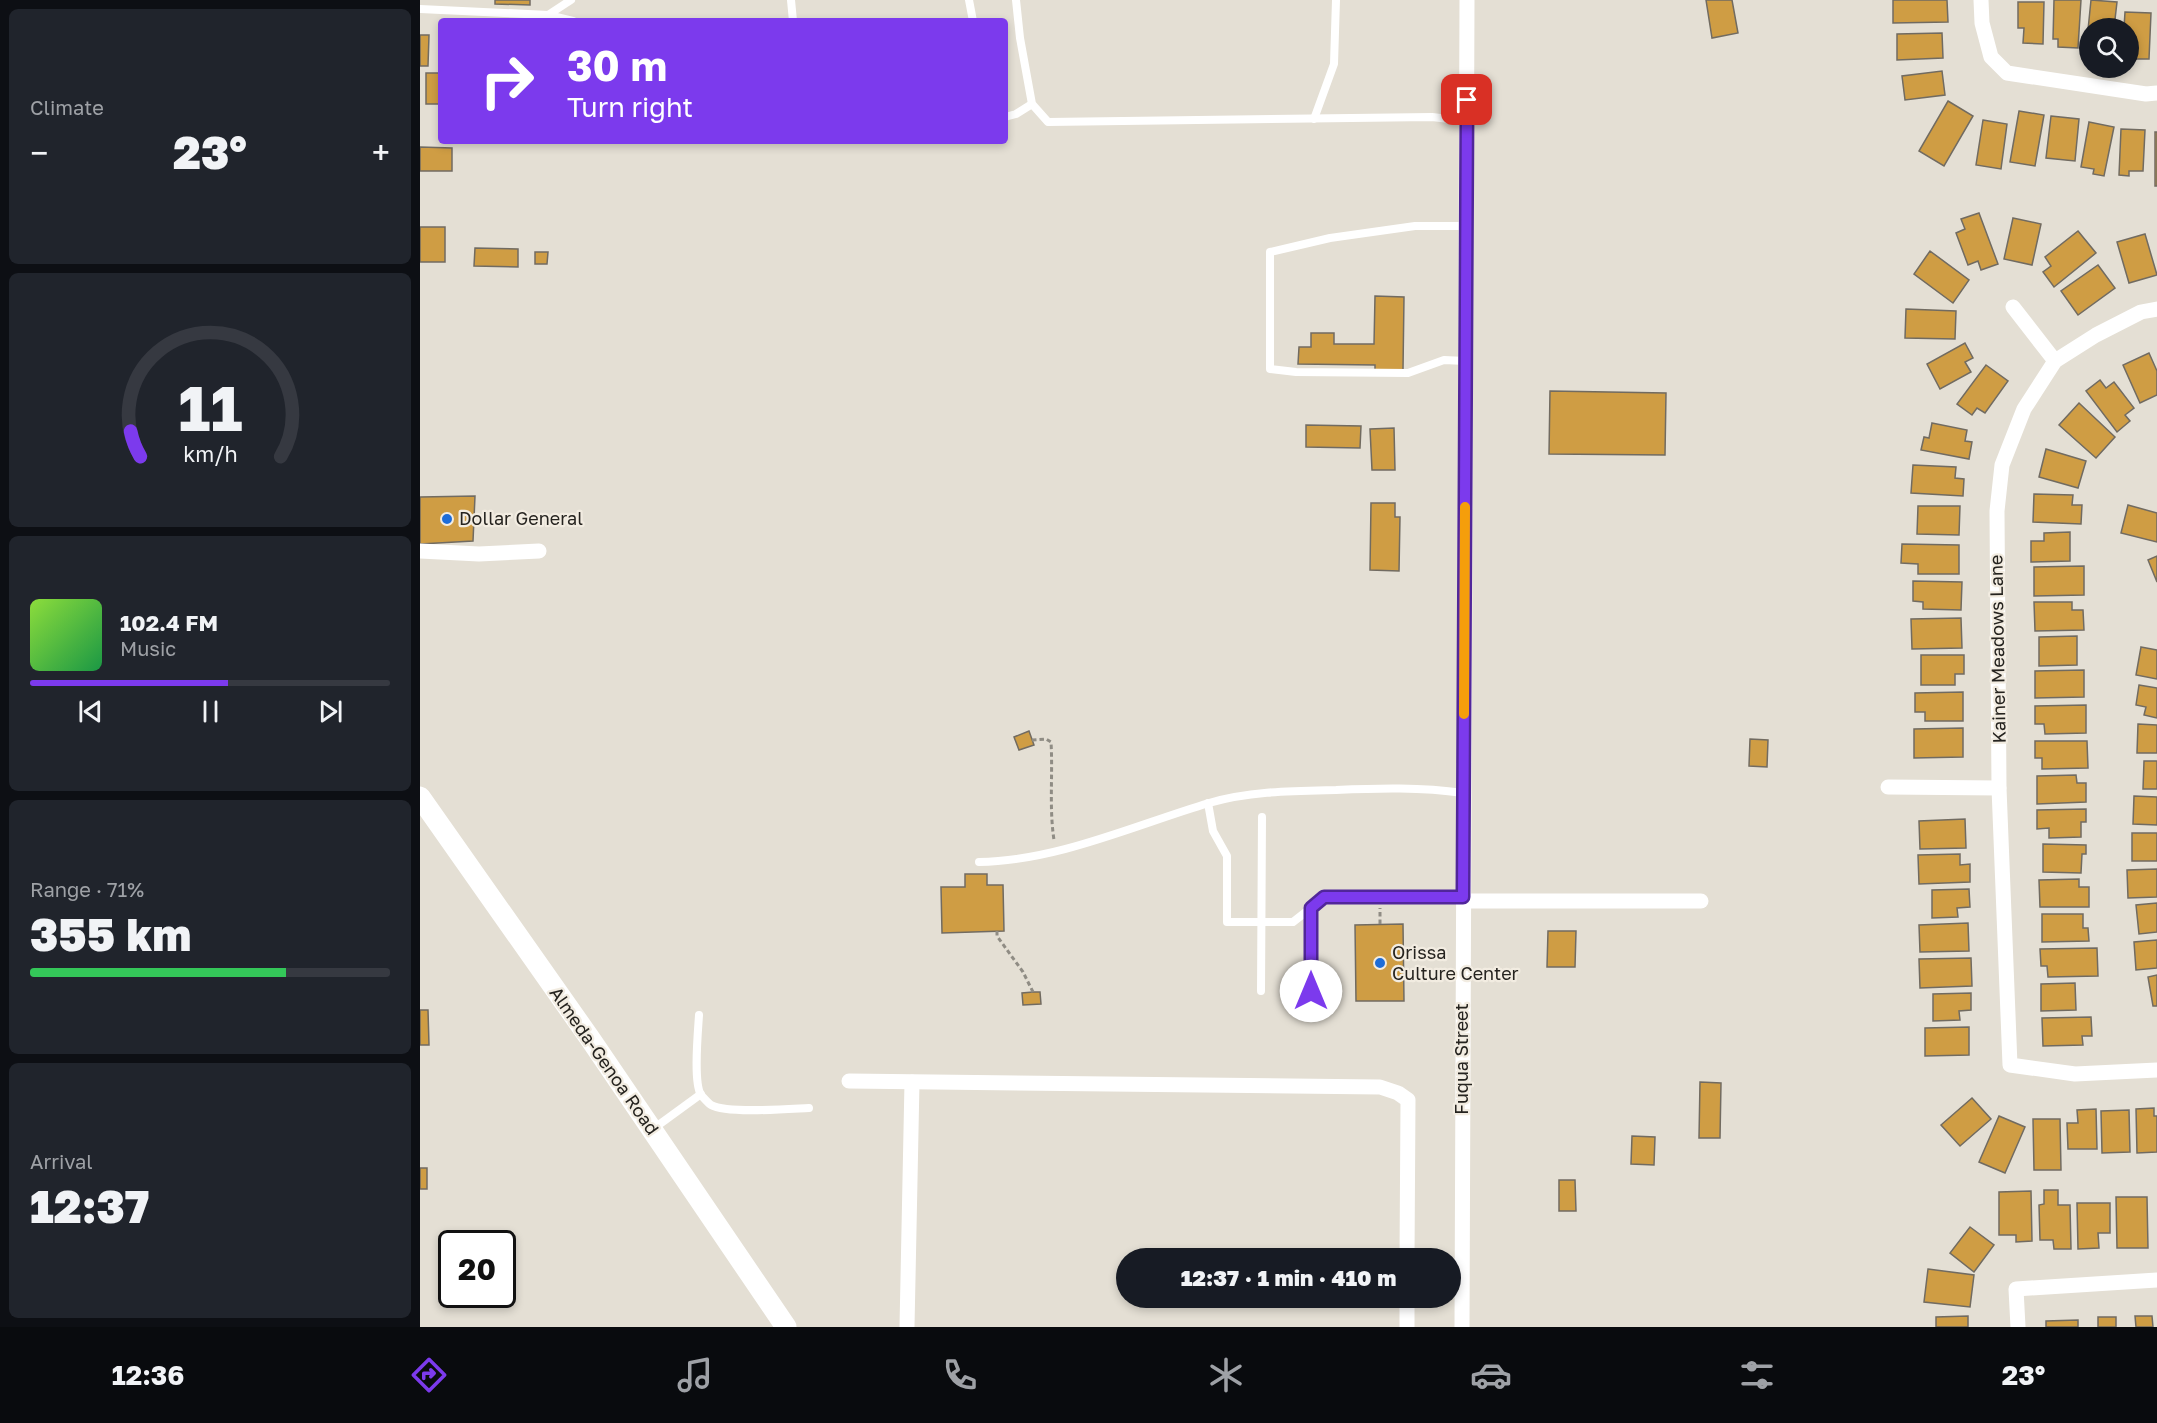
<!DOCTYPE html>
<meta charset="utf-8">
<style>
:root{--surface:#171b24;--page:#20242c;--text:#f1f3f6;--muted:#9ea1a6;--line:#363941;--accent:#7c3aed}
body{margin:0;font-family:"Golos Text",sans-serif;background:var(--page);color:var(--text);height:100vh;display:flex;flex-direction:column;font-size:22px;white-space:nowrap}
*{box-sizing:border-box;margin:0}
p{font-size:20px;color:var(--muted)}
.icon{flex:none;width:33px;height:33px;fill:none;stroke:currentColor;stroke-width:2;stroke-linecap:round;stroke-linejoin:round}
.map{position:relative;flex:1;overflow:hidden}
.details{display:flex;flex-direction:column;gap:9px;padding:9px;background:#0d0f14;width:420px}
.details>*{flex:none}
.hud{position:absolute;left:18px;top:18px;width:570px;height:126px;border-radius:6px;box-shadow:0 3px 9px #0003;background:#7c3aed;color:#fff;overflow:hidden}
.controls{position:absolute;left:1659px;top:18px;display:grid;gap:12px}
.controls a{display:grid;place-items:center;width:60px;height:60px;border-radius:50%;background:var(--surface);box-shadow:0 3px 9px #0003;font-size:30px}
.speed{position:absolute;left:18px;top:1230px;display:flex;gap:12px;font-size:30px;font-weight:700;text-align:center}
.speed>*{display:grid;place-content:center;width:78px;height:78px;border-radius:50%;background:var(--surface);box-shadow:0 3px 9px #0003;line-height:1}
.speed .limit{border:3px solid #111;border-radius:9px;background:#fff;color:#111}
.pin{position:absolute;display:grid;place-items:center;width:51px;height:51px;color:#fff;margin:-26px;border-radius:12px;box-shadow:0 3px 9px #0006}
.me{position:absolute;width:66px;margin:-33px;rotate:0deg;stroke-linejoin:round;filter:drop-shadow(0 0 4px #0008)}
.turn{display:flex;align-items:center;gap:21px;height:126px;padding:0 30px;font-size:27px}
.turn .icon{width:78px;height:78px;stroke-width:2.5}
.turn b{display:block;font-size:42px;line-height:51px}
.big{font-size:45px;font-weight:800;line-height:1.1}
.details .tile{flex:1;display:flex;flex-direction:column;justify-content:center;gap:9px;min-width:0;padding:0 21px;border-radius:9px;background:var(--page)}
.details .dial{align-items:center;gap:0}
.dial svg{height:156px;overflow:visible;fill:none;stroke:var(--line);stroke-width:7;stroke-linecap:round;text-anchor:middle}
.dial text{fill:var(--text);stroke:none}
.song{display:flex;align-items:center;gap:18px}
.cover{width:72px;height:72px;border-radius:9px;background:linear-gradient(135deg,hsl(90 70% 55%),hsl(140 70% 35%))}
.played{height:6px;border-radius:3px;background:linear-gradient(90deg,var(--accent) 55%,var(--line) 55%)}
.keys{display:flex;justify-content:space-around;direction:ltr}
.heat{display:flex;justify-content:space-between;align-items:center;font-size:33px;direction:ltr}
.charge{height:9px;border-radius:4px;background:linear-gradient(90deg,#34c759 71%,var(--line) 0)}
.trip{position:absolute;left:696px;top:1248px;width:345px;height:60px;border-radius:30px;background:var(--surface);box-shadow:0 3px 9px #0003;font-weight:800;line-height:60px;text-align:center}
.tabs{display:flex;height:96px;justify-content:space-around;align-items:center;background:#090b0e;color:var(--muted)}
.tabs .icon{width:42px;height:42px}
.tabs .current{color:var(--accent)}
.tabs b{font-size:27px;color:var(--text)}
main{display:flex;flex:1;min-height:0}
.map>svg:first-child{display:block}
</style>
<main>
<section class="details">
<div class="tile"><p>Climate</p>
<div class="heat"><a>−</a><b class="big">23°</b><a>+</a></div>
</div>
<div class="tile dial"><svg viewBox="0 0 100 80">
<path d="M14 69A42 42 0 1 1 86 69"/>
<path d="M14 69A42 42 0 0 1 9 56" stroke="#7c3aed"/>
<text x="50" y="56" font-size="32" font-weight="700">11</text>
<text x="50" y="72" font-size="11">km/h</text>
</svg></div>
<div class="tile">
<div class="song"><i class="cover"></i><div><b>102.4 FM</b><p>Music</p></div></div>
<div class="played"></div>
<div class="keys"><svg class="icon" aria-label="previous" viewBox="0 0 24 24"><path d="M18 5L8 12l10 7zM5 5v14"/></svg><svg class="icon" aria-label="pause" viewBox="0 0 24 24"><path d="M8 5v14M16 5v14"/></svg><svg class="icon" aria-label="next" viewBox="0 0 24 24"><path d="M6 5l10 7-10 7zM19 5v14"/></svg></div>
</div>
<div class="tile"><p>Range · 71%</p><b class="big">355 km</b><div class="charge"></div></div>
<div class="tile"><p>Arrival</p><b class="big">12:37</b></div>
</section>
<div class="map">
<svg width="1737" height="1327" viewBox="0 0 1737 1327">
<rect width="100%" height="100%" fill="#e4dfd4"/>
<g fill="#cf9d44" stroke="#716b61" stroke-width="1.5">
<polygon points="75,0 110,0 110,5 75,4"/>
<polygon points="1286,0 1312,0 1318,33 1292,38"/>
<polygon points="1473,0 1527,0 1528,22 1473,23"/>
<polygon points="1634,0 1661,0 1658,48 1638,47 1638,39 1633,39"/>
<polygon points="1671,0 1697,2 1694,28 1670,28 1670,50 1666,50"/>
<polygon points="1598,2 1624,2 1623,44 1603,43 1604,28 1598,28"/>
<polygon points="1705,12 1731,13 1729,59 1708,59 1708,28 1704,28"/>
<polygon points="1522,33 1523,58 1477,60 1477,34"/>
<polygon points="0,35 9,35 8,66 0,66"/>
<polygon points="1522,71 1525,95 1485,100 1482,76"/>
<rect x="6" y="73" width="15" height="31"/>
<polygon points="1528,101 1553,116 1524,166 1499,151"/>
<polygon points="1599,111 1624,115 1615,166 1590,162"/>
<polygon points="1631,116 1659,119 1655,161 1626,158"/>
<polygon points="1563,120 1587,124 1581,169 1556,165"/>
<polygon points="1669,122 1694,127 1684,176 1673,174 1674,169 1661,167"/>
<polygon points="1701,129 1725,130 1723,171 1709,171 1709,176 1699,175"/>
<rect x="1735" y="132" width="2" height="54"/>
<polygon points="0,147 32,148 32,171 0,171"/>
<polygon points="1559,213 1578,264 1561,270 1558,261 1548,265 1536,233 1545,229 1541,219"/>
<polygon points="1593,218 1621,224 1612,265 1584,259"/>
<rect x="0" y="227" width="25" height="35"/>
<polygon points="1658,231 1676,253 1634,287 1623,272 1631,266 1625,257"/>
<polygon points="1725,234 1737,275 1709,283 1697,242"/>
<polygon points="55,248 98,249 98,267 54,266"/>
<polygon points="1510,251 1549,280 1533,303 1494,274"/>
<polygon points="115,252 128,252 127,264 115,264"/>
<polygon points="1678,265 1695,288 1658,315 1641,291"/>
<polygon points="955,296 984,297 983,370 955,370 955,365 878,364 879,347 891,347 891,333 914,333 914,344 954,344"/>
<polygon points="1486,309 1536,311 1535,339 1485,338"/>
<polygon points="1545,343 1553,358 1545,362 1551,372 1520,389 1507,364"/>
<polygon points="1729,353 1737,371 1737,395 1720,403 1703,365"/>
<polygon points="1566,365 1588,381 1565,413 1557,408 1552,415 1537,404"/>
<polygon points="1680,380 1686,388 1694,382 1714,408 1705,415 1710,421 1697,432 1666,391"/>
<polygon points="1130,391 1246,393 1245,455 1129,454"/>
<polygon points="1659,403 1695,437 1676,458 1639,425"/>
<polygon points="1512,423 1547,430 1545,441 1552,442 1549,459 1501,450 1504,437 1509,438"/>
<polygon points="886,425 941,426 940,448 886,447"/>
<polygon points="974,428 975,470 952,470 950,429"/>
<polygon points="1626,449 1666,461 1658,488 1619,477"/>
<polygon points="1493,465 1536,467 1535,478 1544,479 1543,496 1491,493"/>
<polygon points="1614,494 1653,495 1652,505 1662,505 1661,524 1613,522"/>
<polygon points="55,496 53,541 0,544 0,497"/>
<polygon points="951,503 975,503 975,517 980,517 979,571 950,570"/>
<polygon points="1708,505 1737,513 1737,542 1701,533"/>
<polygon points="1498,506 1540,506 1539,535 1497,534"/>
<polygon points="1650,532 1650,561 1611,562 1611,541 1624,541 1624,533"/>
<polygon points="1482,544 1539,545 1539,574 1498,574 1498,564 1481,563"/>
<polygon points="1737,556 1737,582 1728,560"/>
<polygon points="1664,566 1664,595 1614,596 1614,567"/>
<polygon points="1493,581 1542,582 1541,610 1503,609 1503,602 1493,601"/>
<polygon points="1614,602 1652,602 1652,610 1663,610 1664,630 1615,631"/>
<polygon points="1541,618 1542,648 1492,649 1491,619"/>
<polygon points="1657,636 1657,665 1619,666 1619,637"/>
<polygon points="1721,647 1737,650 1737,679 1716,675"/>
<polygon points="1501,655 1544,655 1544,674 1535,674 1535,685 1501,685"/>
<polygon points="1664,670 1664,697 1615,698 1615,671"/>
<polygon points="1719,685 1737,688 1737,718 1724,715 1726,707 1716,705"/>
<polygon points="1543,692 1543,721 1505,721 1505,712 1495,712 1495,693"/>
<polygon points="1666,705 1666,733 1625,734 1624,724 1615,724 1615,706"/>
<polygon points="1718,724 1737,725 1737,753 1717,753"/>
<polygon points="1543,728 1543,757 1494,758 1494,729"/>
<polygon points="609,731 614,745 599,750 594,737"/>
<polygon points="1330,739 1348,740 1347,767 1329,766"/>
<polygon points="1615,741 1667,741 1668,768 1622,769 1622,758 1615,758"/>
<polygon points="1724,761 1737,761 1737,789 1723,789"/>
<polygon points="1656,775 1657,783 1666,783 1666,802 1617,804 1617,776"/>
<polygon points="1714,796 1737,797 1737,825 1713,824"/>
<polygon points="1666,809 1666,822 1661,822 1661,837 1629,838 1629,828 1617,829 1617,810"/>
<polygon points="1545,819 1546,848 1500,849 1499,821"/>
<rect x="1712" y="833" width="25" height="28"/>
<polygon points="1623,844 1666,845 1666,854 1662,854 1661,873 1623,872"/>
<polygon points="1540,854 1540,865 1550,864 1550,882 1499,884 1498,855"/>
<polygon points="1737,869 1737,897 1708,898 1707,870"/>
<polygon points="545,874 567,874 567,885 583,885 584,931 522,933 521,887 545,887"/>
<polygon points="1659,879 1659,887 1669,887 1669,907 1620,907 1619,880"/>
<polygon points="1549,889 1550,907 1537,908 1538,917 1512,918 1512,890"/>
<polygon points="1737,903 1737,932 1719,934 1716,905"/>
<polygon points="1622,914 1663,914 1663,928 1668,928 1669,941 1622,942"/>
<polygon points="1548,923 1549,951 1500,952 1499,925"/>
<polygon points="983,924 984,1001 936,1001 935,925"/>
<polygon points="1128,931 1156,931 1155,967 1127,967"/>
<polygon points="1737,940 1737,968 1716,970 1714,942"/>
<polygon points="1677,948 1678,976 1628,977 1627,966 1621,966 1620,949"/>
<polygon points="1551,958 1552,986 1500,988 1499,959"/>
<polygon points="1737,975 1737,1006 1733,1006 1728,977"/>
<polygon points="1655,983 1656,1010 1621,1011 1621,984"/>
<polygon points="613,992 620,992 621,1004 603,1005 602,993"/>
<polygon points="1551,993 1551,1010 1539,1011 1540,1020 1513,1021 1513,994"/>
<polygon points="0,1010 8,1010 9,1045 0,1045"/>
<polygon points="1671,1017 1672,1036 1662,1036 1663,1045 1623,1046 1622,1018"/>
<polygon points="1549,1027 1549,1055 1505,1056 1505,1028"/>
<polygon points="1280,1082 1301,1083 1300,1138 1279,1138"/>
<polygon points="1552,1098 1571,1119 1540,1146 1521,1125"/>
<polygon points="1734,1108 1734,1116 1737,1116 1737,1152 1717,1153 1716,1109"/>
<polygon points="1676,1109 1677,1149 1648,1149 1647,1123 1658,1123 1657,1110"/>
<polygon points="1709,1110 1710,1152 1682,1153 1681,1111"/>
<polygon points="1579,1116 1605,1127 1585,1173 1559,1162"/>
<polygon points="1613,1119 1640,1119 1641,1170 1614,1170"/>
<polygon points="1212,1136 1235,1137 1234,1165 1211,1164"/>
<rect x="0" y="1168" width="7" height="21"/>
<polygon points="1139,1180 1155,1180 1156,1211 1139,1211"/>
<polygon points="1624,1190 1638,1190 1638,1205 1650,1205 1651,1249 1634,1249 1633,1240 1620,1240 1619,1205 1624,1204"/>
<polygon points="1611,1191 1612,1241 1596,1242 1596,1235 1579,1235 1579,1192"/>
<polygon points="1696,1197 1727,1197 1728,1248 1697,1248"/>
<polygon points="1657,1203 1690,1203 1690,1233 1678,1233 1679,1248 1658,1249"/>
<polygon points="1550,1227 1574,1245 1554,1272 1530,1253"/>
<polygon points="1508,1269 1554,1275 1550,1307 1504,1302"/>
<polygon points="1548,1316 1548,1327 1516,1327 1516,1317"/>
<polygon points="1715,1316 1732,1316 1733,1327 1716,1327"/>
<rect x="1678" y="1317" width="18" height="10"/>
<polygon points="1658,1320 1658,1327 1626,1327 1626,1321"/>
</g>
<g fill="none" stroke-linecap="round" stroke-linejoin="round">
<g stroke="#8f8c84" stroke-width="3" stroke-dasharray="4.5 3" stroke-linecap="butt">
<path d="M612,740L626,739L631,742C633,775 629,807 634,840"/>
<polyline points="960,924 960,908"/>
<polyline points="577,931 577,936 603,972 613,992"/>
</g>
<g stroke="#fff" stroke-width="8">
<polyline points="371,0 373,21"/>
<polyline points="549,0 553,21"/>
<polyline points="596,0 600,38 612,104 628,122 1012,117 1046,121"/>
<polyline points="0,9 128,15 153,21"/>
<polyline points="128,15 151,0"/>
<polyline points="585,117 596,114 612,104"/>
<polyline points="894,119 914,64 916,0"/>
<polyline points="1045,361 1024,360 988,373 876,372 850,369 850,252 910,238 995,226 1046,226"/>
<polyline points="788,803 793,831 807,856 807,922 873,922 905,897 1043,897"/>
<path d="M559,862C637,861 715,825 789,803C830,791 873,791 916,790C959,788 1001,787 1043,793"/>
<polyline points="891,908 891,991"/>
<polyline points="841,991 842,817"/>
<path d="M279,1015C278,1032 273,1082 281,1095C283,1097 288,1103 291,1105C307,1114 368,1109 389,1108"/>
<polyline points="233,1129 281,1094"/>
</g>
<g stroke="#fff" stroke-width="15">
<polyline points="1561,0 1562,23 1571,57 1587,73 1726,94 1737,93"/>
<polyline points="1593,307 1635,361"/>
<polyline points="1737,309 1721,312 1676,335 1635,361 1604,409 1582,465 1577,511 1579,788 1590,1065 1655,1074 1737,1070"/>
<polyline points="0,551 59,554 119,551"/>
<polyline points="1468,787 1579,788"/>
<polyline points="1043,901 1281,901"/>
<polyline points="429,1081 960,1087 978,1093 988,1100 987,1258"/>
<polyline points="487,1327 492,1082"/>
<polyline points="987,1327 987,1298"/>
<polyline points="1042,1327 1047,0"/>
<polyline points="1598,1327 1596,1289 1737,1280"/>
</g>
<polyline stroke="#fff" stroke-width="21" points="0,797 171,1040 366,1327"/>
</g>
<g fill="none" stroke-linecap="round" stroke-linejoin="round">
<g stroke="#51269a" stroke-width="15">
<polyline id="route" points="891,991 891,908 904,897 1043,897 1047,100"/>
</g>
<use href="#route" stroke="#7c3aed" stroke-width="10"/>
<polyline stroke="#f59e0b" stroke-width="10" points="1044,714 1045,507"/>
</g>
<g fill="#1e6dd8" stroke="#f2ece1" stroke-width="2">
<circle cx="27" cy="519" r="6"/>
<circle cx="960" cy="963" r="6"/>
</g>
<g text-anchor="middle" stroke-width="4.5" stroke-linejoin="round" paint-order="stroke">
<g font-size="18" fill="#25231f" stroke="#f2ece1" text-anchor="start">
<text x="39" y="525">Dollar General</text>
<text x="972" y="959">Orissa<tspan x="972" dy="21">Culture Center</tspan></text>
</g>
<g font-size="18" fill="#25231f" stroke="#f2ece1">
<text transform="translate(1578 649) rotate(-91)" y="6">Kainer Meadows Lane</text>
<text transform="translate(1042 1059) rotate(-90)" y="6">Fuqua Street</text>
<text transform="translate(184 1061) rotate(55)" y="6">Almeda-Genoa Road</text>
</g>
</g>
</svg>
<div class="controls">
<a><svg class="icon" aria-label="search" viewBox="0 0 24 24"><circle cx="10" cy="10" r="6"/><path d="M15 15l6 6"/></svg></a>
</div>
<div class="speed"><div class="limit">20</div></div>
<div class="pin" style="left:1047px;top:100px;background:#d93025"><svg class="icon" aria-label="arrive" viewBox="0 0 24 24"><path d="M6 21V4h12l-3 4 3 4H6"/></svg></div>
<svg class="me" style="left:891px;top:991px" viewBox="-20 -20 40 40"><circle r="19" fill="#fff"/><path d="M0-13L10 11 0 6-10 11z" fill="#7c3aed"/></svg>
<div class="trip">12:37 · 1 min · 410 m</div>
<div class="hud">
<div class="turn"><svg class="icon" aria-label="right" viewBox="0 0 24 24"><path d="M7 20v-9h11M14 6l5 5-5 5"/></svg><div><b>30 m</b>Turn right</div></div>
</div>
</div>
</main>
<nav class="tabs">
<b>12:36</b>
<svg class="icon current" aria-label="directions" viewBox="0 0 24 24"><path d="M12 3l9 9-9 9-9-9zM9 14v-3h6M13 9l2 2-2 2"/></svg>
<svg class="icon" aria-label="music" viewBox="0 0 24 24"><path d="M9 18V5l10-2v13"/><circle cx="6" cy="18" r="3"/><circle cx="16" cy="16" r="3"/></svg>
<svg class="icon" aria-label="phone" viewBox="0 0 24 24"><path d="M5 4h4l2 5-3 2q2 4 5 5l2-3 5 2v4C11 20 4 13 5 4z"/></svg>
<svg class="icon" aria-label="climate" viewBox="0 0 24 24"><path d="M12 3v18M4 7l16 10M4 17L20 7"/></svg>
<svg class="icon" aria-label="car" viewBox="0 0 24 24"><path d="M5 17H2v-5l4-1 3-4h7l3 4 3 1v5h-3M9 17h6M6 11h13"/><circle cx="7" cy="17" r="2"/><circle cx="17" cy="17" r="2"/></svg>
<svg class="icon" aria-label="filters" viewBox="0 0 24 24"><path d="M4 7h16M4 17h16"/><circle cx="9" cy="7" r="2"/><circle cx="15" cy="17" r="2"/></svg>
<b>23°</b>
</nav>
